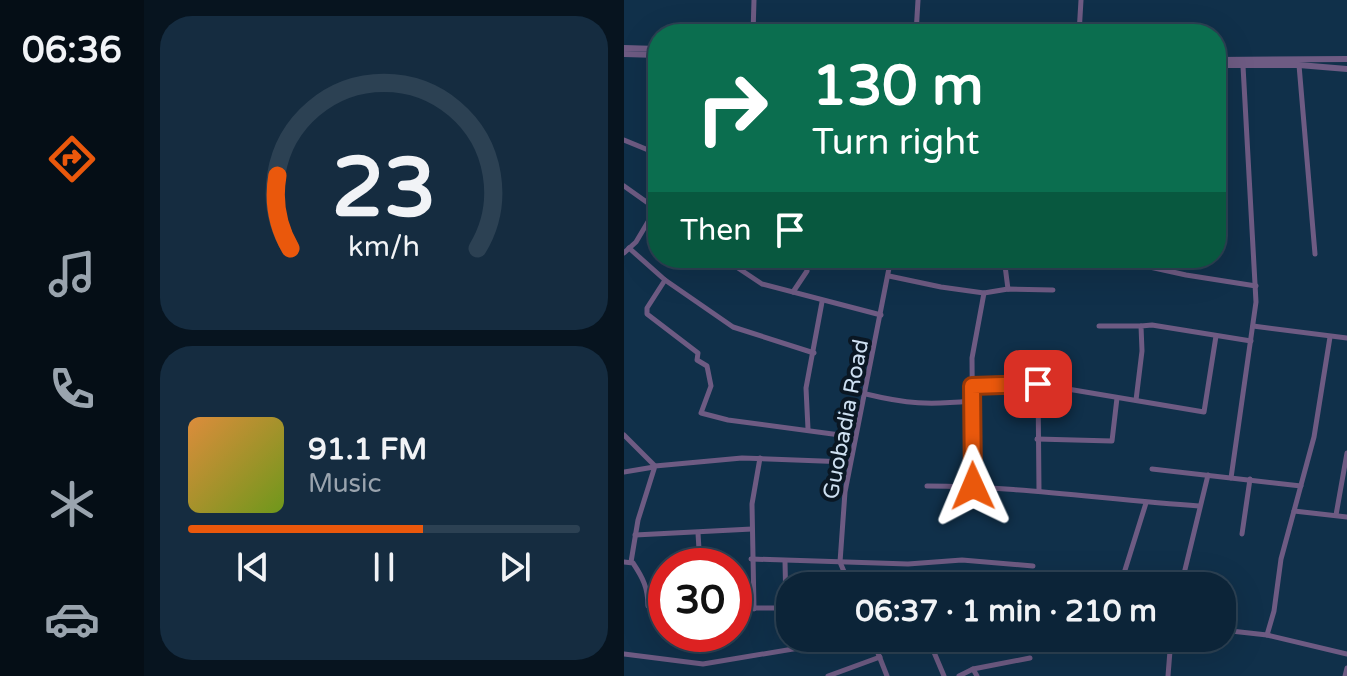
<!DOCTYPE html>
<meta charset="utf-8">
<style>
:root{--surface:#0c2438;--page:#152c40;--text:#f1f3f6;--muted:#9aa4ae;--line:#2c4153;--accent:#ea580c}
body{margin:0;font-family:"Varela Round",sans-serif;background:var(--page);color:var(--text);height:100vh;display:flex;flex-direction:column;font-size:30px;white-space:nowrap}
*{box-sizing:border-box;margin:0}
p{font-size:26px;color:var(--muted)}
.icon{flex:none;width:44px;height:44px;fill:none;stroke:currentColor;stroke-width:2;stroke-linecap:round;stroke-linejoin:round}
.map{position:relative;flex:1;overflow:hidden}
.details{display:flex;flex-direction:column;gap:16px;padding:16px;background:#07141f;width:480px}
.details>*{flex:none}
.banner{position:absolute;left:24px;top:24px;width:578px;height:244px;border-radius:32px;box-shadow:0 8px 32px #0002,0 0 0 2px var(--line);background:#0b6e4f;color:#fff;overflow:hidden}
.speed{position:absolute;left:24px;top:548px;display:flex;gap:16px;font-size:40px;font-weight:700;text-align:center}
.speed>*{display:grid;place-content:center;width:104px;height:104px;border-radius:50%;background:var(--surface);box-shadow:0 8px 32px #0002,0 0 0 2px var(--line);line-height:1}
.speed .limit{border:12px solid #d22;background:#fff;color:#111}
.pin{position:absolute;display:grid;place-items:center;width:68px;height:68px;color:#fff;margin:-34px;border-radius:16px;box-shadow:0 4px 12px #0006}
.me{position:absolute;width:88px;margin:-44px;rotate:359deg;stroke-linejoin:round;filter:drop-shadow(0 0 6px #0008)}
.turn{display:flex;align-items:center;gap:28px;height:168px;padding:0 32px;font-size:36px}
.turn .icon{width:104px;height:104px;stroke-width:2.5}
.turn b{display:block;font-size:56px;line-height:68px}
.then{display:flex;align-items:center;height:76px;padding:0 32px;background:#0003;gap:16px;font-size:30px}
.details .widget{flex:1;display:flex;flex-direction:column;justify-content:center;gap:12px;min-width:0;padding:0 28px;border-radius:32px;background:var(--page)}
.details .dial{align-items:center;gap:0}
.dial svg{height:208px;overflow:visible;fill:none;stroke:var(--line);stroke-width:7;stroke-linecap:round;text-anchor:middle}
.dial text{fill:var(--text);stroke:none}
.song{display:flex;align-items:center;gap:24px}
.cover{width:96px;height:96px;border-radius:12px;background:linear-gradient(135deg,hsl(30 70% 55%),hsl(80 70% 35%))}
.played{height:8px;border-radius:4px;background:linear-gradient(90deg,var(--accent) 60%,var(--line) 60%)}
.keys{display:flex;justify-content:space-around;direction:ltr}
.trip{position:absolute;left:152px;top:572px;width:460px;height:80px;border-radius:32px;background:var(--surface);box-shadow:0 8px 32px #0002,0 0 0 2px var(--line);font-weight:800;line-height:80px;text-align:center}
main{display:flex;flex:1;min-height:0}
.tab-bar{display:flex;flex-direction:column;width:144px;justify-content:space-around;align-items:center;background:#050e16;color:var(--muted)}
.tab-bar .icon{width:56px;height:56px}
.tab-bar .selected{color:var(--accent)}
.tab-bar b{font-size:36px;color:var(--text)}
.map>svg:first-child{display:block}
</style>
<main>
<nav class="tab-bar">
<b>06:36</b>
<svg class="icon selected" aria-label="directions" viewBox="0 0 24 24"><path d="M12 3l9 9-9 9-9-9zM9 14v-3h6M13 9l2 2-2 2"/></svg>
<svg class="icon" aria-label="music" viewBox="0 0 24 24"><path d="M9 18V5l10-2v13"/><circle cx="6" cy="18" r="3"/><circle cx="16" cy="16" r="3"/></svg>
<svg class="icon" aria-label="phone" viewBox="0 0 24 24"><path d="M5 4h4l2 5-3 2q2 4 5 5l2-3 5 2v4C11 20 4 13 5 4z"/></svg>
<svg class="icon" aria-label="climate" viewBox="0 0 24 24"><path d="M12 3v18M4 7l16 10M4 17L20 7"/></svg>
<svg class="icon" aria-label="car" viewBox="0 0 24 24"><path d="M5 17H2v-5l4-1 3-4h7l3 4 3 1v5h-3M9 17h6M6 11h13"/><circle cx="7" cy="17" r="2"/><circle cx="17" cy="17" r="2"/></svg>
</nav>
<section class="details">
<div class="widget dial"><svg viewBox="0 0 100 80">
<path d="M14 69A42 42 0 1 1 86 69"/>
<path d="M14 69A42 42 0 0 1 9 41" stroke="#ea580c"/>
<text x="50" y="56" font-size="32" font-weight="700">23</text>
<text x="50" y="72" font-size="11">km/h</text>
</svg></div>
<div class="widget">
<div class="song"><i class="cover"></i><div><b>91.1 FM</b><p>Music</p></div></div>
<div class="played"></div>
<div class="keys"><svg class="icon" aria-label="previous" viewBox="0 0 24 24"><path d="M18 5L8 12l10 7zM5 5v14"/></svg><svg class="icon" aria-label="pause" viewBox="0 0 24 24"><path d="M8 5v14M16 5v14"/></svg><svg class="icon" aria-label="next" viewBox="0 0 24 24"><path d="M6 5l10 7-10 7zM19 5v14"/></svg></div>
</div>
</section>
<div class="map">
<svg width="723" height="676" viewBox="0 0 723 676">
<rect width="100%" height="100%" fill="#10304a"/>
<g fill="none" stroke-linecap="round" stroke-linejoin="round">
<g stroke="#6e5b83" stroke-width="5">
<polyline points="129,34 130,0"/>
<polyline points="292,34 294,0"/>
<polyline points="455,34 457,0"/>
<polyline points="675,65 691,254"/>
<polyline points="0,140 34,154"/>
<polyline points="0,186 31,208"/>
<polyline points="5,248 41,280 109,327 190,353"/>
<polyline points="0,253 12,242 34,205"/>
<polyline points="99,258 138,284 257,315"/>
<polyline points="380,258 384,289"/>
<polyline points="485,258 562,275 632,286"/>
<polyline points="265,276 317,287 360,293 384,289 429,290"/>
<polyline points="41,280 23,308 23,314 74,353 73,360 83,366 87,386 77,413 104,420 231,437"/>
<polyline points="169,292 183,271"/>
<polyline points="475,326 517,326"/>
<polyline points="629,326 723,338"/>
<polyline points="706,337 690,437 657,559 650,611 643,635 723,654"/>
<polyline points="414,384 415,491"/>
<polyline points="348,386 414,384 580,412 592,336"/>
<path d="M242,394C283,404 305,405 347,401"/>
<polyline points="512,400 518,351 517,326 528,325 627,341"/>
<polyline points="184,429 182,388 198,302"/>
<polyline points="0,435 31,466"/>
<polyline points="413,439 488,441 493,398"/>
<polyline points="528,469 677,486"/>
<polyline points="0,472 30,467"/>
<polyline points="607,478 632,302 619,66"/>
<path d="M303,486C394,486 484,500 575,506"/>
<polyline points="349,486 348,358 360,293"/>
<polyline points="670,511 723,517"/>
<polyline points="712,515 723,453"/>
<polyline points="74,533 76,566"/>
<polyline points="618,534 626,479"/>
<polyline points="11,535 128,529"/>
<polyline points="127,559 284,564 338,560 409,566"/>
<path d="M0,562L9,563C19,578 24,588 24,606L42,609"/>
<polyline points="7,562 14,520 31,466 118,458 224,462"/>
<polyline points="226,586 216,562 221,492 267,258"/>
<polyline points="496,586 522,503"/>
<polyline points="557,586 584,475"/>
<polyline points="110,608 162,608 161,561"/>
<polyline points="130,609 128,504 136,458"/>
<polyline points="598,630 643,635"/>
<polyline points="248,638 263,676"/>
<polyline points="304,638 320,676"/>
<polyline points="0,654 79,664 187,646 214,638"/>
<polyline points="349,669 406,658"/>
<polyline points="204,676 256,657"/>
<polyline points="335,676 349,669 353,676"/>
<polyline points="544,676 547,638"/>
<polyline points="721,676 723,668"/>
</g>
<g stroke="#6e5b83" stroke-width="6">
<polyline points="0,48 34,49"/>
<polyline points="0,54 34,55"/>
<polyline points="592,60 723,59"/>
<polyline points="592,65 675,65 723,69"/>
</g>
</g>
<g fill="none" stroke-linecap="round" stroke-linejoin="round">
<g stroke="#983908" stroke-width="20">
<polyline id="route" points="349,486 348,386 414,384"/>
</g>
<use href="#route" stroke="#ea580c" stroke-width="14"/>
</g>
<g text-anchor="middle" stroke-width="8" stroke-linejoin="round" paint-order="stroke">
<g font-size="22" fill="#cee0f1" stroke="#0a1723">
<text transform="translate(221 419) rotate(-79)" y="8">Guobadia Road</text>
</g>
</g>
</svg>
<div class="speed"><div class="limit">30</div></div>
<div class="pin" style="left:414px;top:384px;background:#d93025"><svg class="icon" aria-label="arrive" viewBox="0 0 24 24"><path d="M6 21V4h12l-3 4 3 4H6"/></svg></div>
<svg class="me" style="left:349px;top:486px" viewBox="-20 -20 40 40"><path d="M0-17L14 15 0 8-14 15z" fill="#ea580c" stroke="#fff" stroke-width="4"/></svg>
<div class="trip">06:37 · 1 min · 210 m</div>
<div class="banner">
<div class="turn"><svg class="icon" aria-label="right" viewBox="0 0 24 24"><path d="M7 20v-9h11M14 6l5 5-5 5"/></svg><div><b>130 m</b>Turn right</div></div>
<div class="then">Then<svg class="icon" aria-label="arrive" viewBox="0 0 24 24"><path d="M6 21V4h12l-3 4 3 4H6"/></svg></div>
</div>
</div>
</main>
